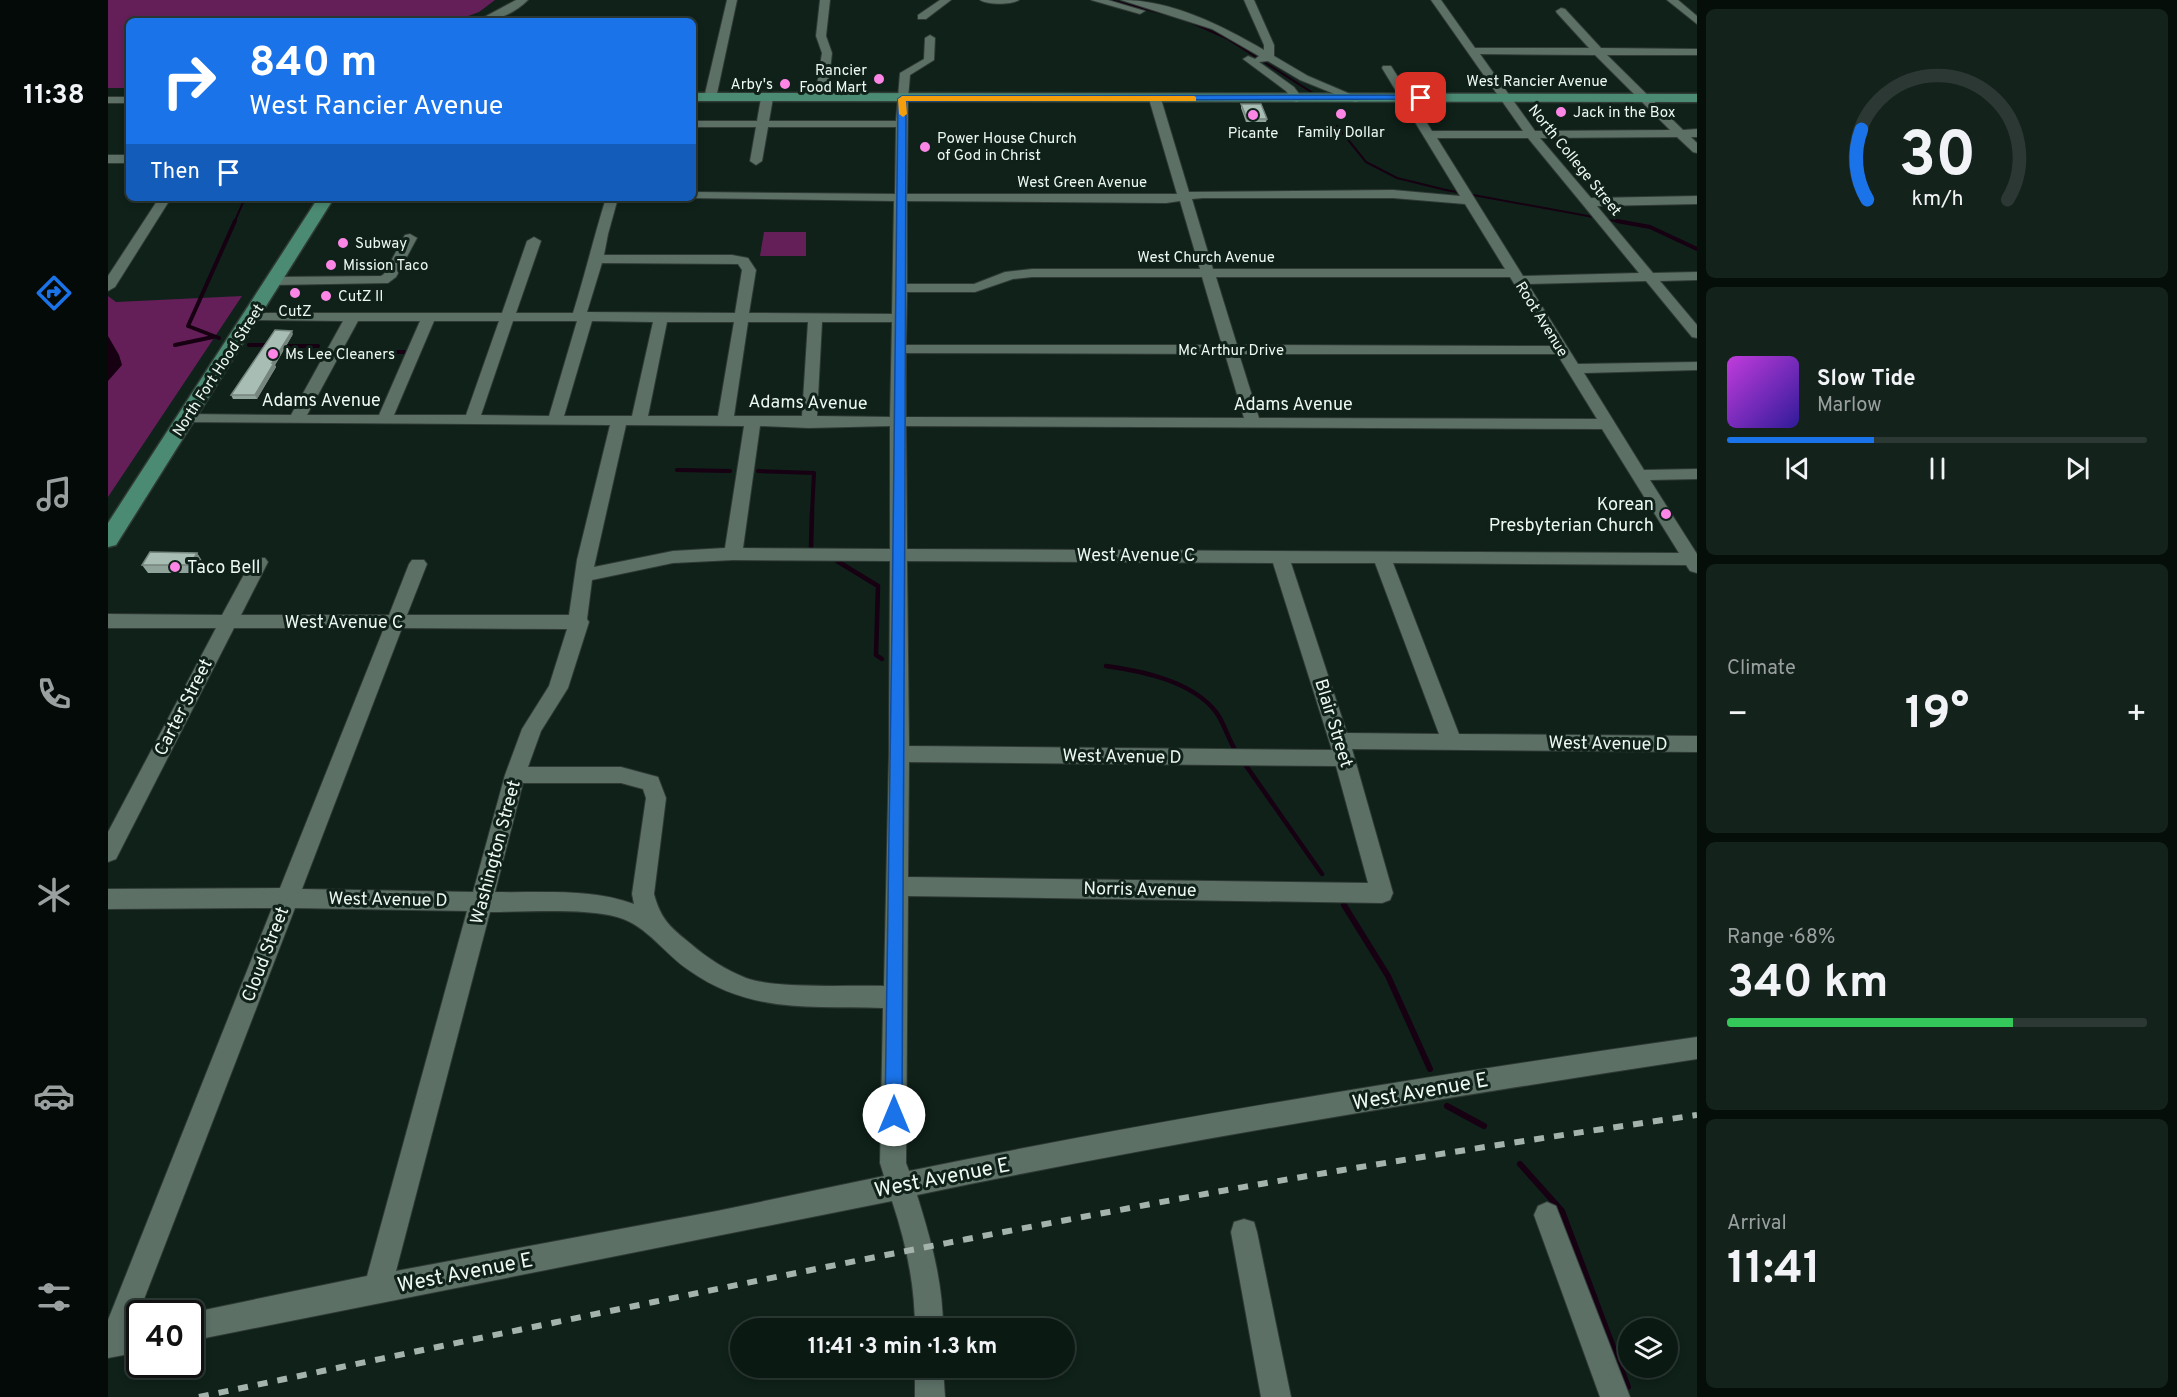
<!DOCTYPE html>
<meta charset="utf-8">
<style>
:root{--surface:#0b1913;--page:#14221c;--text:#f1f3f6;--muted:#9aa0a0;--line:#2b3833;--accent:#1a73e8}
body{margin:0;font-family:Overpass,sans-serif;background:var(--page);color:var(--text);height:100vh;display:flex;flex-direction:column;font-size:22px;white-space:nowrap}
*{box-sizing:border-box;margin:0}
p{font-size:20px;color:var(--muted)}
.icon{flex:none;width:33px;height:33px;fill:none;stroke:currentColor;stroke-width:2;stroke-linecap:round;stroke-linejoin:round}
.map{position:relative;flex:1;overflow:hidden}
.drawer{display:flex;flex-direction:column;gap:9px;padding:9px;background:#060e0a;width:480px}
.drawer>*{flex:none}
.top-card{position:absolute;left:18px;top:18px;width:570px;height:183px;border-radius:9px;box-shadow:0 3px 9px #0003,0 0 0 2px var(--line);background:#1a73e8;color:#fff;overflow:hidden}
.fabs{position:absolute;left:1510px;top:1318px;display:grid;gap:12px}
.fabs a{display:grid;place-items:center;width:60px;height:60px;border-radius:50%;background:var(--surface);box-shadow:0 3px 9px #0003,0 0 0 2px var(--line);font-size:30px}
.speed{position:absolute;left:18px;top:1300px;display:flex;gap:12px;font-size:30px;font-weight:700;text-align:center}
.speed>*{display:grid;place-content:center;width:78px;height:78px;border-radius:50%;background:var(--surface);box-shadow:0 3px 9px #0003,0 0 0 2px var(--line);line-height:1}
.speed .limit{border:3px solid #111;border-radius:9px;background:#fff;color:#111}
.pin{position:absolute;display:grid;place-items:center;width:51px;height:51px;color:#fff;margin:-26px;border-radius:12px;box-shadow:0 3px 9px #0006}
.me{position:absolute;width:66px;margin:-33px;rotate:0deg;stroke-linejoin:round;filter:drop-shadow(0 0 4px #0008)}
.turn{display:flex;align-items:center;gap:21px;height:126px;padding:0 24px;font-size:27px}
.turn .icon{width:78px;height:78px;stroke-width:2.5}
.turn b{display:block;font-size:42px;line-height:51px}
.then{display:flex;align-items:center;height:57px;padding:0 24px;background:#0003;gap:12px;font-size:22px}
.big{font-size:45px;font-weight:700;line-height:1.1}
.drawer .card{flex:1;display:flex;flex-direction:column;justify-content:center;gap:9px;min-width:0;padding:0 21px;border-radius:9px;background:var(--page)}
.drawer .dial{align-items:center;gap:0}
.dial svg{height:156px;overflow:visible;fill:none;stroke:var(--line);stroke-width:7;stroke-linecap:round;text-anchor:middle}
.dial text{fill:var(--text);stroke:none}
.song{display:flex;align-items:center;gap:18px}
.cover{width:72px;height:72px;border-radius:9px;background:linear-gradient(135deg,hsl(290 70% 55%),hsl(250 70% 35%))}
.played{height:6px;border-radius:3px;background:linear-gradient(90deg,var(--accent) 35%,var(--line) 35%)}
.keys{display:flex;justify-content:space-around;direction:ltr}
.heat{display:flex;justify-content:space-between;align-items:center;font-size:33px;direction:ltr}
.charge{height:9px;border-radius:4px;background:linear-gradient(90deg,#34c759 68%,var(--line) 0)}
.trip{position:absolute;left:622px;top:1318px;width:345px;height:60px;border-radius:30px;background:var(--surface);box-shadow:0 3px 9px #0003,0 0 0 2px var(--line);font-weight:700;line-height:60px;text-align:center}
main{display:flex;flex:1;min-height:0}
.tabs{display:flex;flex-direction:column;width:108px;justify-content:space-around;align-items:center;background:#040a08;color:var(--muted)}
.tabs .icon{width:42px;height:42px}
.tabs .on{color:var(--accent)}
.tabs b{font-size:27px;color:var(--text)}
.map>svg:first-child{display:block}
</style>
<main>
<nav class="tabs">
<b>11:38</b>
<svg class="icon on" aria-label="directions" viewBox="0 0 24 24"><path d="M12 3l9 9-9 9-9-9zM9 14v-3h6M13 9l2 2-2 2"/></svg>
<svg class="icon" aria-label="music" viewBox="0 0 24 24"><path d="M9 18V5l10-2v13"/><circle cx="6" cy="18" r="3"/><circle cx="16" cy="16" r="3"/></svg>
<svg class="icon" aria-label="phone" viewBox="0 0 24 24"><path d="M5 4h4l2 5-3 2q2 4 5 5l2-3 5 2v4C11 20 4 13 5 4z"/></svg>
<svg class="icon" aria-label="climate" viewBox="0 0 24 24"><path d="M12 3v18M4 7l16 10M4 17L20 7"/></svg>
<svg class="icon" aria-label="car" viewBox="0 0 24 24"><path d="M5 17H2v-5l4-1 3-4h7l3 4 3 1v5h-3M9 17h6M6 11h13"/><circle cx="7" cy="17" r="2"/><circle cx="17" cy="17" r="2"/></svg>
<svg class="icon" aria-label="filters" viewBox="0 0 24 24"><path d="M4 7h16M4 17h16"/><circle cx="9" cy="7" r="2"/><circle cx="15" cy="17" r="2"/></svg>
</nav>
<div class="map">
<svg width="1589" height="1397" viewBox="0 0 1589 1397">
<rect width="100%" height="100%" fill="#0f2119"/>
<g fill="#641f59">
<polygon points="0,0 387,0 371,12 347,21 21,21 21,88 0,88"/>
<polygon points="656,232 698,232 698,256 652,256"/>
<polygon points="0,296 8,302 134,296 0,497"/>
</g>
<polygon fill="#160012" points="0,336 11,355 14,365 0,381"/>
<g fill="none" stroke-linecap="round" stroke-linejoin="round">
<g stroke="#160012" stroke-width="2">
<polyline points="1002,0 1061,15"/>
<polyline points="1080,21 1118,38 1148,57"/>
<polyline points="1156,62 1208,95"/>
<polyline points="1229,126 1258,162 1289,178 1338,190 1518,223"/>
<polyline points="126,223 137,198"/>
</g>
<g stroke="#160012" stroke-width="4">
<polyline points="1509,221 1542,227 1589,249"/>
<polyline points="111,338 80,326 127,221"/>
<polyline points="67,345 105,337"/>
<polyline points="141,345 162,345"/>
<polyline points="173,346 210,346"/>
<polyline points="237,355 243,352 297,352"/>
<polyline points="569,470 622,471"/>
<polyline points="650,471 706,473 704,514"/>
</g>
<g stroke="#160012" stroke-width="4.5">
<polyline points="703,548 704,512"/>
<polyline points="729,561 770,586 768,655 774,659"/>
<path d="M998,666C1034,671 1084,681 1108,712C1117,724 1120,740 1129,753"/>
<polyline points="1134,760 1214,874"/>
</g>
<g stroke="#160012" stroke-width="6">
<polyline points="1236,905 1280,976 1322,1069"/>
<polyline points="1339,1106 1376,1126"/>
<polyline points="1412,1164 1454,1211 1520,1387"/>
</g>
<g stroke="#2f3a35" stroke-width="2">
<g id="minor">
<path d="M408,0H420C406,14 388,21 369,21Z"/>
<polygon points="619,0 629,0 608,98 602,101 596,98"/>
<polygon points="712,0 722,0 718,36 724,53 719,98 713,101 707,98 714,53 708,36"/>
<polygon points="832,0 843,0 818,19 810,19 810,15"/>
<path d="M872,0H911C903,5 880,5 872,0Z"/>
<polygon points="983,0 1000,0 1037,11 1032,14"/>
<path d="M1013,0C1064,0 1113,25 1156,50V45L1136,0H1146L1166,45V56L1200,76L1254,99L1248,102L1244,101L1192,80L1160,61L1151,62L1186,87L1195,99L1189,102L1185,101L1178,91L1135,59L1140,56L1147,59L1151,56L1104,29Z"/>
<path d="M1323,0H1333L1367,48H1481L1449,13L1448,11L1453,8L1457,9L1493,48L1589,49V55H1499L1575,130L1589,129V137H1583L1589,143V153L1585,152L1569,137L1432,138L1483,198L1589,196V204L1489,206L1545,273L1589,272V280L1552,281L1589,325V338L1584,337L1538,281L1420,284L1470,364L1589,362V370L1476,373L1536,470L1589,469V479L1542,480L1589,554V573L1582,571L1578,565L1285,563L1351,734L1589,736V752L1244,749L1285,893L1282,900L1274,903L800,896L798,1163L801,1171C1062,1117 1325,1075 1589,1037V1059C1328,1099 1067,1141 809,1195C823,1240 835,1282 835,1329H807C807,1284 798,1243 784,1201L82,1341V1314H79L82,1313L259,1276L359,911L187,908L26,1325L32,1324V1352L0,1358V1320L164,908L0,909V889L172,888L276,628H126L8,859L0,862V832L108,628H0V614L114,615L145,558H157L160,562L133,615H281L301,564L304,560H316L319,564L299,615H461L469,560L502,425L72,422L70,419L78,414L183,415L235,321L144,320L139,319L137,316L139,313H394L419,241L426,237L433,241L408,313H465C477,275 486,236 498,198H510L500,234L496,255H624L640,258L648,270L641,313L784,314L786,201L580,198H585V192L787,194L788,127H660L654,161L648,165L642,161L648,127H585V121H649L653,98L659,95L665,98L661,121H788L792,73L816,59L817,38L822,35L827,38L826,60L802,75L800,99L799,194H1069L1041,99L1047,96L1053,99L1081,192L1285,190L1352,196L1274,68L1275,66H1283L1324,131H1415ZM1372,54L1487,55L1562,130L1427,131ZM1329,138H1420L1531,273L1415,276ZM1095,198H1285L1357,204L1397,269H1105L1084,199ZM799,201L1058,203L1072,201L1092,269H924L897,272L866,284H799ZM494,263L630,264L634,270L627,313L479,312ZM924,277H1094L1114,345H798L799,292H867L905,279ZM1108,277H1402L1444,346L1129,345ZM250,321H312L271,415H199ZM326,321H391L358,415H286ZM405,321H469L441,416L373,415ZM484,321L545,322L524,416H456ZM559,322H626L610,416H540ZM640,322H700L694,416H626ZM714,322H784L782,417L709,416ZM798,353L1117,354L1136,418L798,417ZM1131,354H1449L1489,419L1151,418ZM518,425L636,426L617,548L565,551L486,567ZM652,426L701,428L782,426V549L635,548ZM798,426L1494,429L1571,553L799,549ZM625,560L782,561L781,754L776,986C741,985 668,989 638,978C618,970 599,958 583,944C563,928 553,920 546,894L558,798L550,777L513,767H420L433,731L460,688L481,622L479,619L484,580L565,563ZM799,561L1165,563L1224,750L801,746ZM1183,563H1267L1331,734L1239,733ZM294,628L459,629L441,686L414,729L397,775L365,892L194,889ZM801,762L1228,766L1260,883L800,877ZM415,783H513L535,789L538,798L524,894L526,904C483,888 432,893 387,892ZM382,912C417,912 477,908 509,917C539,925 557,955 582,971C643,1014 705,1006 775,1008L772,1163L776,1176L609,1211L288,1271Z"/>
<polygon points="1559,0 1570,0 1589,16 1589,24"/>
<rect x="0" y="97" width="21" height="6"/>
<rect x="0" y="155" width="21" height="8"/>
<polygon points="51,198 63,198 7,287 0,291 0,276"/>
<polygon points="302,234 309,238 288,277 280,283 166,285 159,281 166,277 273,276 276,274 297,235"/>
<polygon points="1439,1202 1448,1206 1522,1397 1492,1397 1426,1215 1430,1206"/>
<polygon points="1136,1219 1146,1222 1149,1232 1183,1397 1153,1397 1123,1232 1126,1222"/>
<polygon points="807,1368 835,1368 837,1397 807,1397"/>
</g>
</g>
<g stroke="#2f3a35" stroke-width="3">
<g id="major">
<polygon points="585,93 1589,94 1589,102 585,101"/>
<polygon points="210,198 226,198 8,545 0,547 0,523"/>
</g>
</g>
<use href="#minor" fill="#5c7066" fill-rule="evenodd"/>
<use href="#major" fill="#4c8b73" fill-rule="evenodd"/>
<path stroke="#a5b3ad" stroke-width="6" stroke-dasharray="10 10" stroke-linecap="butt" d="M91,1397C401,1332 711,1266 1022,1208C1210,1172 1399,1143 1589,1115"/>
</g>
<g fill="#90a39b">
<polygon points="1133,104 1159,119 1158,122 1138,122 1133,108"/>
<polygon points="185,334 167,365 168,367 149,399 125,399 123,395"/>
<polygon points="89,553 94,561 87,573 40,573 34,565"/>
</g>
<g fill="#76857e">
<polygon points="184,331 185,334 167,365 168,367 149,399 147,395 164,363"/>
<polygon points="89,553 94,561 87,573 82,565"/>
</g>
<g fill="#a8beb4" stroke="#76857e" stroke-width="1.5">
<polygon points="1133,104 1153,104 1159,119 1139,119"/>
<polygon points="167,330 184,331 164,363 166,363 147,395 123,395"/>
<polygon points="42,552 89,553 82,565 34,565"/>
</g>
<path fill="#1a73e8" stroke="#114b97" stroke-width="1.5" d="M1313,95L1315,96V99L798,101C796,439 798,777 794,1115L792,1121L786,1124L779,1121L777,1115C784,776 785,438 790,99L794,96Z"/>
<polygon fill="#f59e0b" points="1086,96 1088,97 1088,101 798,101 799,114 795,117 791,114 790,99 794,96"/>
<g fill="#fb86e5" stroke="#0f2119" stroke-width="2">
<circle cx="771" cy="79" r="6"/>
<circle cx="677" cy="84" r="6"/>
<circle cx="1453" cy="112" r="6"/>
<circle cx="1233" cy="114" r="6"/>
<circle cx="1145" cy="115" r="6"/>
<circle cx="817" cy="147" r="6"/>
<circle cx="235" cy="243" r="6"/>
<circle cx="223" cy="265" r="6"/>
<circle cx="187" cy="293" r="6"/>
<circle cx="218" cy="296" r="6"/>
<circle cx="165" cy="354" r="6"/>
<circle cx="1558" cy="514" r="6"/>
<circle cx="67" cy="567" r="6"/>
</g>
<g text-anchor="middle" stroke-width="6" stroke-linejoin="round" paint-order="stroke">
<g font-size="15" fill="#edf8f3" stroke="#0f2119" text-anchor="start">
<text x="759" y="75" text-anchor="end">Rancier<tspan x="759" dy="17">Food Mart</tspan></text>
<text x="665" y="89" text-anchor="end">Arby's</text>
<text x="1465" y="117">Jack in the Box</text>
<text x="1233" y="137" text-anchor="middle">Family Dollar</text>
<text x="1145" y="138" text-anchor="middle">Picante</text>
<text x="829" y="143">Power House Church<tspan x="829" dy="17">of God in Christ</tspan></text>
<text x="247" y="248">Subway</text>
<text x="235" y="270">Mission Taco</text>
<text x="230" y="301">CutZ II</text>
<text x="187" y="316" text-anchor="middle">CutZ</text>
<text x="177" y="359">Ms Lee Cleaners</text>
</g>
<g font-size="15" fill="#edf8f3" stroke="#0f2119">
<text x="1429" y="86">West Rancier Avenue</text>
<text transform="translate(1467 160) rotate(51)" y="5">North College Street</text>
<text x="974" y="187">West Green Avenue</text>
<text x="1098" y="262">West Church Avenue</text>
<text transform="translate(1434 319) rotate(58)" y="5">Root Avenue</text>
<text x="1123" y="355">Mc Arthur Drive</text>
<text transform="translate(110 370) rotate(-57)" y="5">North Fort Hood Street</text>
</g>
<g font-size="18" fill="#edf8f3" stroke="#0f2119">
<text x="213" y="406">Adams Avenue</text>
<text transform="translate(700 402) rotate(1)" y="6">Adams Avenue</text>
<text x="1185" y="410">Adams Avenue</text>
<text x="1028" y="561">West Avenue C</text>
<text x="236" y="628">West Avenue C</text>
<text transform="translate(75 707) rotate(-63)" y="6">Carter Street</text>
<text transform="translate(1226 723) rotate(73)" y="6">Blair Street</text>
<text transform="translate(1500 743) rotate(1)" y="6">West Avenue D</text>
<text transform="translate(1014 756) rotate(1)" y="6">West Avenue D</text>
<text transform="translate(387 852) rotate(-75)" y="6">Washington Street</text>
<text transform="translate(1032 889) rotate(1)" y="6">Norris Avenue</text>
<text transform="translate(280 899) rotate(1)" y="6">West Avenue D</text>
<text transform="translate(157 954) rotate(-69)" y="6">Cloud Street</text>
</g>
<g font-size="18" fill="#edf8f3" stroke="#0f2119" text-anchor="end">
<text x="1546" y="510">Korean<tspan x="1546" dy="21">Presbyterian Church</tspan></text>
<text x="79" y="573" text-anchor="start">Taco Bell</text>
</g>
<g font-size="21" fill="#edf8f3" stroke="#0f2119">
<text transform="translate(1312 1091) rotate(-10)" y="7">West Avenue E</text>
<text transform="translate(834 1177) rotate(-11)" y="7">West Avenue E</text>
<text transform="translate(357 1272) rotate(-11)" y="7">West Avenue E</text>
</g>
</g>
</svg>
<div class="fabs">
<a><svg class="icon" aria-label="layers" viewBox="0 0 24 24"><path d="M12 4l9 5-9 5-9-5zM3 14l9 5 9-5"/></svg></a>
</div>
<div class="speed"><div class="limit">40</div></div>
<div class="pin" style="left:1313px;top:98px;background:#d93025"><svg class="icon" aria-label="arrive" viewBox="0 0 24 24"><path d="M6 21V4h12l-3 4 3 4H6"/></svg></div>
<svg class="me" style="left:786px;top:1115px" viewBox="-20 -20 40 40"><circle r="19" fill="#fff"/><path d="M0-13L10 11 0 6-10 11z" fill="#1a73e8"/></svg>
<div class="trip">11:41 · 3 min · 1.3 km</div>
<div class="top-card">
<div class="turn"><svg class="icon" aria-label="right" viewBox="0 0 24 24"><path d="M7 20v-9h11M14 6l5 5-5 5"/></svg><div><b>840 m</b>West Rancier Avenue</div></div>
<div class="then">Then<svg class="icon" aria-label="arrive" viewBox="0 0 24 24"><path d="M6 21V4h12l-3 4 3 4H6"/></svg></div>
</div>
</div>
<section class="drawer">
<div class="card dial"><svg viewBox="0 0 100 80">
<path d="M14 69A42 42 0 1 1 86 69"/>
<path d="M14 69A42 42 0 0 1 11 33" stroke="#1a73e8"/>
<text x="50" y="56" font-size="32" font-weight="700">30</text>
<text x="50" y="72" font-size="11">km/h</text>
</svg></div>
<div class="card">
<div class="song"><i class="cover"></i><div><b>Slow Tide</b><p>Marlow</p></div></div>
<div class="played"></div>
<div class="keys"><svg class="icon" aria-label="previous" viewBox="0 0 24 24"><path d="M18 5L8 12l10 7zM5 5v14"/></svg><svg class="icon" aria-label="pause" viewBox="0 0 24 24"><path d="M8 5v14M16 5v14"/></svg><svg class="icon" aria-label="next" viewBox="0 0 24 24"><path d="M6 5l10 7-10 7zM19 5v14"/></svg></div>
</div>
<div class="card"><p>Climate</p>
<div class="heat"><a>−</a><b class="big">19°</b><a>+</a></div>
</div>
<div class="card"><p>Range · 68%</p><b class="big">340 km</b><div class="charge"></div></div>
<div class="card"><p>Arrival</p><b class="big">11:41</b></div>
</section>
</main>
